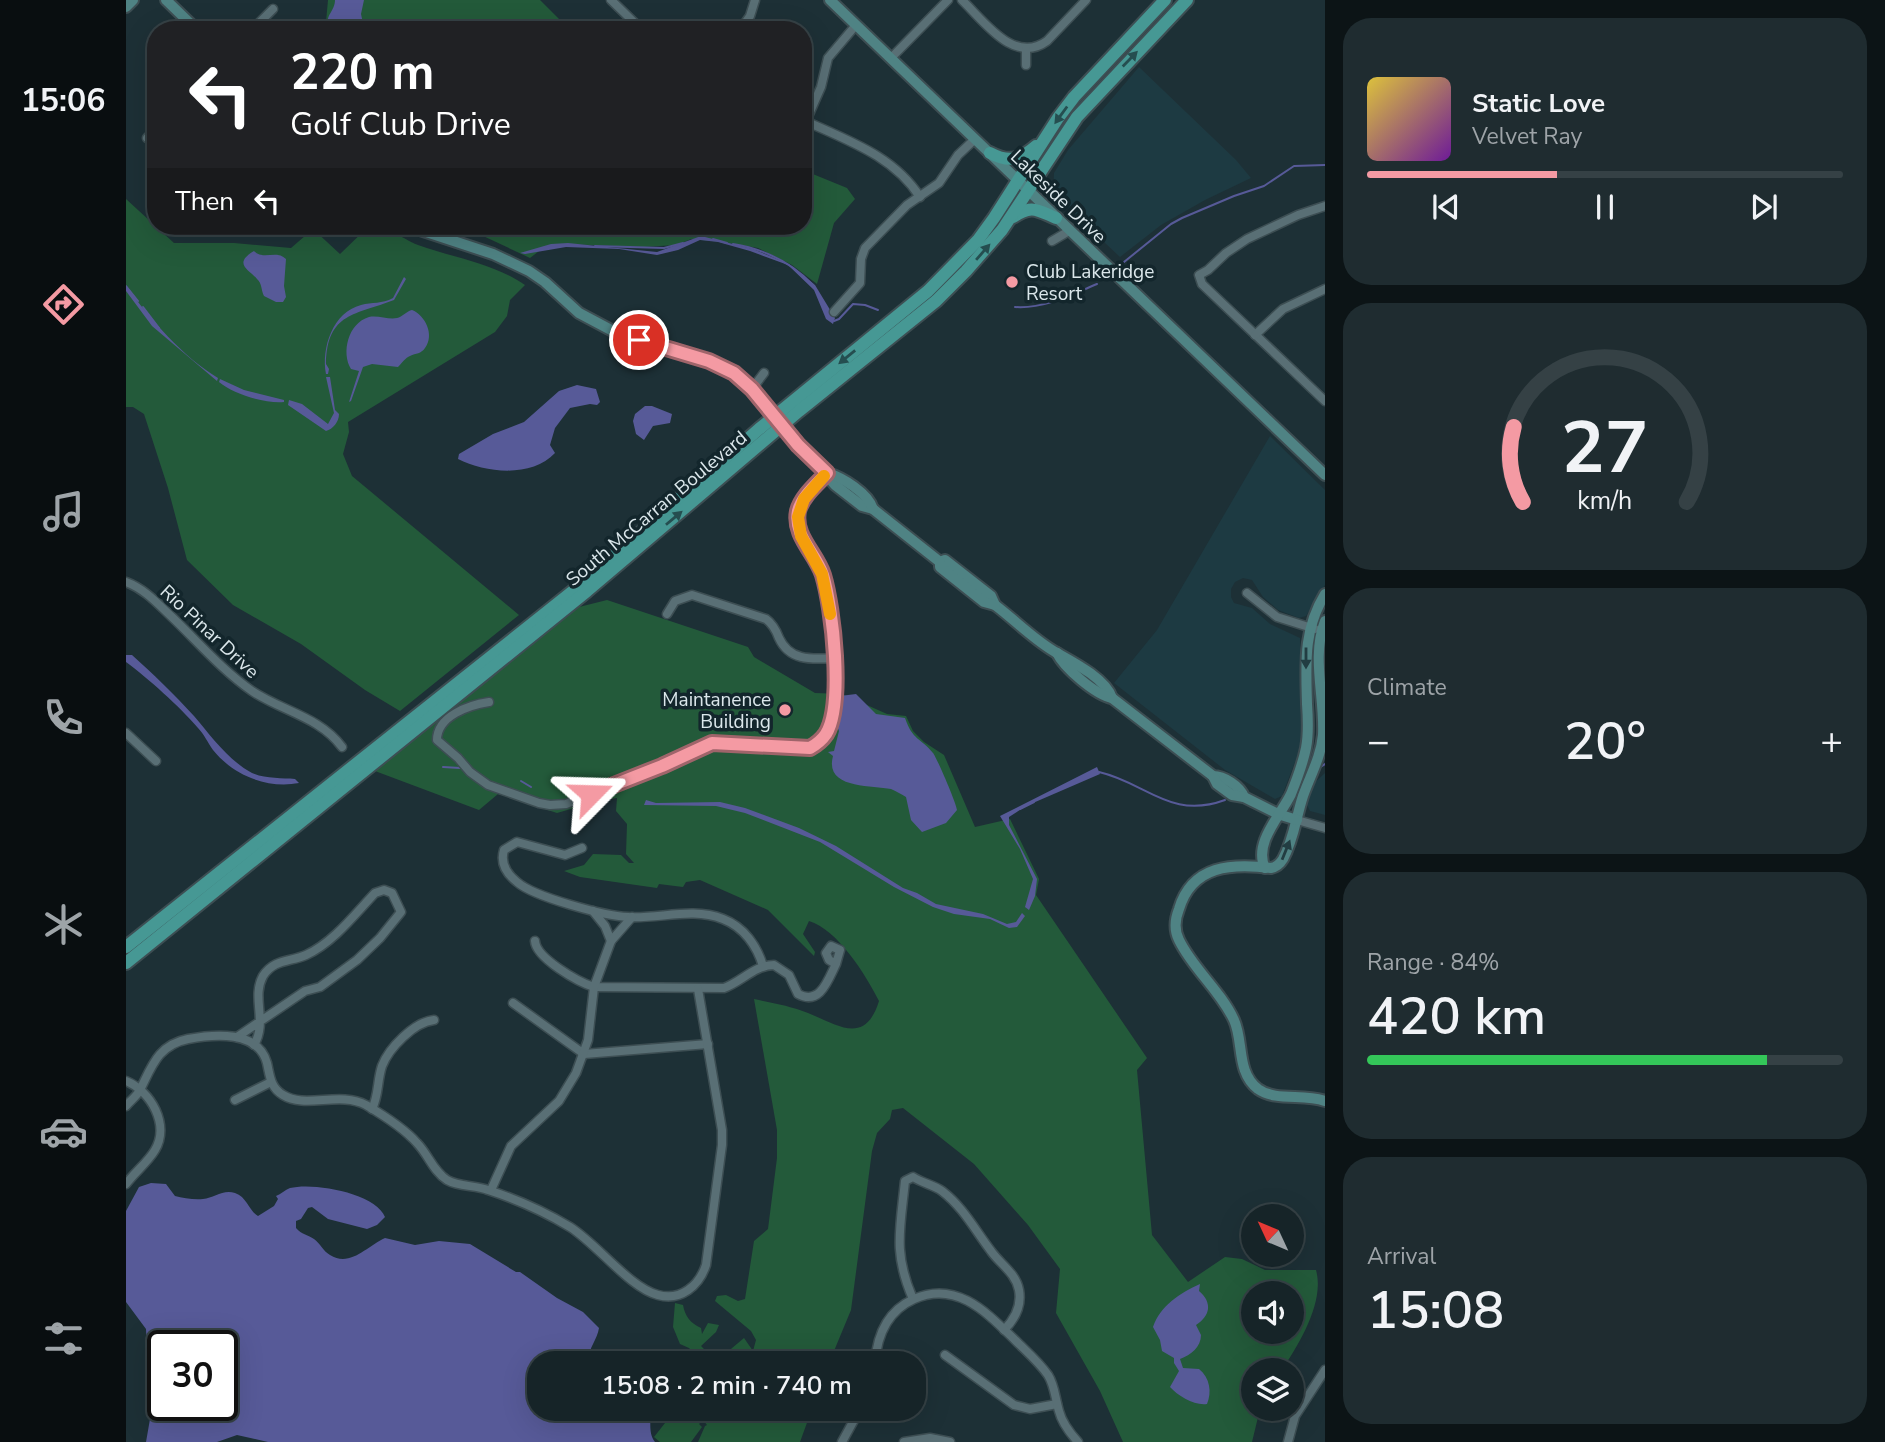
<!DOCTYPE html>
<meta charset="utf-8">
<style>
:root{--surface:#162428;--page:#1f2c30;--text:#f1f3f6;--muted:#9ea4a8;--line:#354145;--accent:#f49aa3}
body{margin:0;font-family:"Nunito Sans",sans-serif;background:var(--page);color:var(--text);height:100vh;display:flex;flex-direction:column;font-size:26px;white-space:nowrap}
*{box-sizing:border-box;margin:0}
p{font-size:23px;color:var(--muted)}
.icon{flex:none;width:38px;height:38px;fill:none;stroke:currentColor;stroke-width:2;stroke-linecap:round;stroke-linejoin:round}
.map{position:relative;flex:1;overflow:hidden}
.drawer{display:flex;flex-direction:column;gap:18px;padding:18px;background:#0c1416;width:560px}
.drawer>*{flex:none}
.hud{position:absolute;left:21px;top:21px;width:665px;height:214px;border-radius:28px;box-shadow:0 7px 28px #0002,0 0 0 2px var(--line);background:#202124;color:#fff;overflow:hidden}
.needle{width:46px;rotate:314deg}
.tools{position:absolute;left:1115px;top:1204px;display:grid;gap:14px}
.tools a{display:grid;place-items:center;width:63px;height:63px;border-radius:50%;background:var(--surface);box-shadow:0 7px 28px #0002,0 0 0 2px var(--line);font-size:35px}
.speed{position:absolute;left:21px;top:1330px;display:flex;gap:14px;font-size:35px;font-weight:700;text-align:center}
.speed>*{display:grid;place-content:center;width:91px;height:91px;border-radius:50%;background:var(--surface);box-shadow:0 7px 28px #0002,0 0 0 2px var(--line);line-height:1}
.speed .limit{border:4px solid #111;border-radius:10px;background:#fff;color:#111}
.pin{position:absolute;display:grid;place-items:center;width:60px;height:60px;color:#fff;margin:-30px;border:4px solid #fff;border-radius:50%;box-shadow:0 2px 7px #0007}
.me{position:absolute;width:77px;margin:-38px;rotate:68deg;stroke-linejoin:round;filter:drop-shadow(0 0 5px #0008)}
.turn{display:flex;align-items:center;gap:24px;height:147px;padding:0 28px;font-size:32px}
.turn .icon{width:91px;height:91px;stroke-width:2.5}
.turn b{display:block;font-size:49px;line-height:60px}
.then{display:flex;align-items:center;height:66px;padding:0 28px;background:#0003;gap:14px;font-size:26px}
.big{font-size:52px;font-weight:600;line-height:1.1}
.drawer .card{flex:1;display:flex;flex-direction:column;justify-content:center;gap:10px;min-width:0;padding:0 24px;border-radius:28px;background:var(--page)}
.drawer .dial{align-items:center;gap:0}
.dial svg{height:182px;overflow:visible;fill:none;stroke:var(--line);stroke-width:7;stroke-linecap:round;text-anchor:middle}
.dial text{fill:var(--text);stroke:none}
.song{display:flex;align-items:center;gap:21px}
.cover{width:84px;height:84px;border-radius:10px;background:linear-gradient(135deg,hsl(50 70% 55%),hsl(280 70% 35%))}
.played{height:7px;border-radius:4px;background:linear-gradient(90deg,var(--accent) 40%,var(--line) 40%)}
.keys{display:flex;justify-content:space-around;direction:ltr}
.heat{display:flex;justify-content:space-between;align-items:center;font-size:38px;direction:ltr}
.charge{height:10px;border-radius:5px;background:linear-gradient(90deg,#34c759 84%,var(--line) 0)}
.trip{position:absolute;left:401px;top:1351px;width:399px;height:70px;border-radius:28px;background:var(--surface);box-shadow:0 7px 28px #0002,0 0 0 2px var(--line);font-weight:600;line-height:70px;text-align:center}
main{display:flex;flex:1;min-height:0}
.dock{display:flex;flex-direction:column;width:126px;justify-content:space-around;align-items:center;background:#090e10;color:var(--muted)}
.dock .icon{width:49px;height:49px}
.dock .on{color:var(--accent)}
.dock b{font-size:32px;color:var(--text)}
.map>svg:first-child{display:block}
</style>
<main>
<nav class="dock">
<b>15:06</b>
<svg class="icon on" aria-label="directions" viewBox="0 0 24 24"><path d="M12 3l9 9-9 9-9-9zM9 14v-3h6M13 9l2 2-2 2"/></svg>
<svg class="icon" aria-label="music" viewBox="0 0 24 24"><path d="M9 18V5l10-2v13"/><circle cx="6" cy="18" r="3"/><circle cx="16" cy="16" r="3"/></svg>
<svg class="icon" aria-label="phone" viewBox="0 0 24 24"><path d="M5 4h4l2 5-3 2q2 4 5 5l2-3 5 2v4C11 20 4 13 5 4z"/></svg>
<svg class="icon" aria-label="climate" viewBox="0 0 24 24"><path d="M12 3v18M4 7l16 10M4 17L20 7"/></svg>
<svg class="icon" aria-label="car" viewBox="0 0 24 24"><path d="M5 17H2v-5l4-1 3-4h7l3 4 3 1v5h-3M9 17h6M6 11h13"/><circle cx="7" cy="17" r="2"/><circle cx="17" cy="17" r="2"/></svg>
<svg class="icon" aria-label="filters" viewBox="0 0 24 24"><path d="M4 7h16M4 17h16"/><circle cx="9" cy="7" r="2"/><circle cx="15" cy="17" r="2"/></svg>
</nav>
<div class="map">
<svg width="1199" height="1442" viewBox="0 0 1199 1442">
<rect width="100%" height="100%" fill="#1d3036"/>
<g fill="#1d3a42">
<polygon points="1013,67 1110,160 1125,178 1079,200 1035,225 994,257 927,194 928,173 942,150"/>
<polygon points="1144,436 1199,490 1199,585 1180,616 1173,618 1152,610 1137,597 1126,580 1117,578 1109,582 1105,589 1105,597 1108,603 1126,608 1144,624 1174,638 1176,738 1174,749 1156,796 1149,799 1099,770 988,683 1031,630"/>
<polygon points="1199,773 1199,815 1184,811 1180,803 1187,784"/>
</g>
<g fill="#235a3a" fill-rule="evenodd">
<polygon points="202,0 414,0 444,30 195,30 200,22"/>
<polygon points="677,170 721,188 729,199 708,223 691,284 666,265 632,248 596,242 565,239 551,245 517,247 436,244 417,248 404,258 355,235 318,226 677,226"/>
<path d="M0,199L48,243H108L165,248L187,229L214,254L243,226C262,226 275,238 292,245C328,258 367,263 399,285L384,300L381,316L369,332L222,422L223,432L217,454L226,476L393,615L274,711L239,690L175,644L107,605L61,560L42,488L18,414L7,407H0Z"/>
<path d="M481,600L622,647L628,657L689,693L716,694L761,714L780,716L787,731L798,742L818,755L849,827L884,819L913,879L910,895L1021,1058L1011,1070L1026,1235L1062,1282L1099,1257L1116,1259L1139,1270H1190C1199,1302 1173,1344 1156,1370H1127V1409H1134L1126,1442H997L974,1391L930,1313L934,1269L902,1225L848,1164L777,1108L766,1110L764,1119L751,1133L746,1151L725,1310L703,1363H578L563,1348L554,1344L547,1327L549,1303L557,1305C559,1316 564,1323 575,1328L576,1334L582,1323L593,1325L590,1332L575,1346L588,1359L599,1354L618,1338L627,1351L630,1340L625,1331L589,1301L591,1296L600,1295L612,1301L619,1299L628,1241L642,1229L651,1158V1130L628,999C646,1003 665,1006 682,1013C712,1025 739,1046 753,1001C740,975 711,929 683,921L677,934L689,952L688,956L642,910L574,880L560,882L557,887L533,884L531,888L454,877L438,871L458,865L467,854L495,855L503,863H508L500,854L501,824L490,811L491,798L476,800L431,813L372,794L353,810L249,771L453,607ZM1127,1293H1166V1332H1127Z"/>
<polygon points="541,1409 686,1409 674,1442 572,1442 579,1426 581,1425 577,1420 573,1424 576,1427 565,1442 534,1442 528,1437 539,1423 534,1417"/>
</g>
<g fill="#575a98" fill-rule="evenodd">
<path d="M209,0H238L235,14L238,28L206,30L202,27C199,15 209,11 209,0Z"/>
<polygon points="575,236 627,249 663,264 689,285 709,318 707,324 700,319 688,290 662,265 624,251 592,242 574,240 552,250 531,255 493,249 440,247 399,254 394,253 425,244 442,243 531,252"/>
<path d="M128,251C138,261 150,249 160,259L158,286L160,297L157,302H150L138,296C135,290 136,283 131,279C124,270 106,264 128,251Z"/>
<path d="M278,277L280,279L268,300C230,315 201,312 200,364L203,369L202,374H200C195,348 207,312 235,305C246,302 256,304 267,298Z"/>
<path d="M0,286C24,319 57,357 92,378L91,381L26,326L0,291Z"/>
<path d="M286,310C299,315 309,335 299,348C295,354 290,353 284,356C280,357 275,364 272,367L246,364L237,367L225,401L223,402L233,371L225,369C215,353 222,323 243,317C252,315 263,320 271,318C276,317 281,311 286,310Z"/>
<path d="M200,377H204L209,410L213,414C213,422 207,429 200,431L162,405L163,400L176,404L202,424L208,413Z"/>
<path d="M94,379L118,390L158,400V402C140,404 107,394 93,382Z"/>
<path d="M451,385L470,389L474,402L471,405L464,404L444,408L429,428L424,445L429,453C406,478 360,473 332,459L333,454L367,434L398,422L433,391Z"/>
<polygon points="519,406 526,406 546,414 544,423 527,426 518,440 510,434 507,421 509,414"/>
<path d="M0,655H6C27,674 49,695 68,716C85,736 102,760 126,773C139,779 156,778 169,779L173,783C142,789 108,776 87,750C82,743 78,734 72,728C53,706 23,679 0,662Z"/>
<path d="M730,694L750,714L779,718C787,741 794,737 807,753C811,758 831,805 831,810L820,823L796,832L785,820L780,797C775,794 770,791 765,789C745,785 698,789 707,756L702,752L708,751L713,731L710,724V713L714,696Z"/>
<polygon points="971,767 974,774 900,806 883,817 883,825 911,879 909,896 903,910 899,907 907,879 894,849 874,816"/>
<polygon points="520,800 530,803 594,802 619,808 673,828 710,846 777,888 791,893 810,904 857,914 881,924 890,922 896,913 899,916 891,927 883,928 864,919 828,914 807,907 768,887 694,842 619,813 590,806 518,805"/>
<path d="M25,1183L40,1184L49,1196C57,1198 68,1200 77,1199C88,1198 97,1189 109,1193C121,1197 123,1211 132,1216L148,1206L152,1199L150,1196C155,1194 159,1190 164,1188C187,1182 250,1193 259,1217L251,1225L241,1229L202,1219L186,1207L182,1208L175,1219L170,1221V1228C176,1235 181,1234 188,1239C194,1243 197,1251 204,1255C224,1268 241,1246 259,1238L289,1245L313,1241L344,1244L390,1272H394L431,1298L457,1312L473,1328C471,1341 461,1349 463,1363H413V1409H522C527,1421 521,1431 529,1442H142L111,1435L91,1442H20L24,1419L23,1399L29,1380L26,1362L21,1351L20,1329L0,1302V1211L13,1187ZM37,1346H96V1405H37Z"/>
<path d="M1074,1284L1073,1291C1087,1303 1084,1316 1070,1325L1075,1335C1075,1347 1065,1355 1054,1359L1057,1368L1073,1369C1084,1378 1086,1392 1081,1404C1069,1406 1052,1396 1044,1387L1053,1371L1048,1363V1358L1036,1351L1034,1340L1027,1327C1034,1306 1054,1293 1074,1284Z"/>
</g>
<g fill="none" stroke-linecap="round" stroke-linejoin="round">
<g stroke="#575a98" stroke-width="2">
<polyline points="587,239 601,243"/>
<path d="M607,244C638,249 665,262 687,285"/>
<polyline points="469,246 538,248 557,243"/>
<polyline points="998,262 1045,224 1056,218 1108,196 1138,186 1168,166 1199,165"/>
<polyline points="0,286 12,301"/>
<polyline points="17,307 33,328"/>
<path d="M889,307C918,309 945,295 971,284"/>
<polyline points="708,321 713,319 727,304 739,305 752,310"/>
<polyline points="317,767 334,768"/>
<polyline points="1193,768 1199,764"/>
<path d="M973,772C1021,783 1044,820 1099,800"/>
<polyline points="395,781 405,787"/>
<polyline points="894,809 908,802"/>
</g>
<g stroke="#3d4e53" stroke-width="11">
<g id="street">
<polyline points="485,0 516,30"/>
<path d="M836,0C858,21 888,65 921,41L960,0"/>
<polyline points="126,30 147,9"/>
<polyline points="614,30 624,16 629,0"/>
<polyline points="765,58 822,0"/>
<polyline points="900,65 900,49"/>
<path d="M677,120C720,140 767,155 794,197"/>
<polyline points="680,121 695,87 702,58 730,25"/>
<polyline points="21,138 30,129"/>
<polyline points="1199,206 1172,215 1121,239 1100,253 1082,270 1073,275 1076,284 1199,401"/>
<polyline points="926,241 943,231"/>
<polyline points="708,312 734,283 735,259 739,248 781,205 813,183 832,155 849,139"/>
<polyline points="1129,335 1157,309 1199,289"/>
<polyline points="626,389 638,373"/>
<path d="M0,582C19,589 32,604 47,618C72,642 97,671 126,691C156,711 194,717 216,747"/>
<polyline points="1121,593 1151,617 1189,629"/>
<path d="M541,614L549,601L566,595L640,619C647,624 650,630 653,638C664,662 687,659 709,658"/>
<path d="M363,702C343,705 311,716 311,740L332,758L344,772L362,785L413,803L424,805L440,804L536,766L586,743L672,749C685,748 697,744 702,731C716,695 708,612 697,576C691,554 672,541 672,517C672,499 690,485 701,473"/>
<polyline points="0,733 30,761"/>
<polyline points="1171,820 1199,828"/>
<path d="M456,848L439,855L391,842L378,850C374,863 381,874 391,882C408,897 479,916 502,917C534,919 566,907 597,919C618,927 631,946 637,966"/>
<polyline points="467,911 479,926 485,941"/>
<path d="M409,941C410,958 452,982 468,987L598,988C615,982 629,965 648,965L663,975L672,994C694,1006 702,980 710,964L703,960L700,953L705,946L714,950L710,964"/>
<polyline points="387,1003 458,1054 582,1044"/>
<path d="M111,1037L179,991L194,987L231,960L254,938L275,912L266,893L258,890L249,893C229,914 207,943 180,955C164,962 148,959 137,976C125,998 142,1021 128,1045"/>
<path d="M0,1081C25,1091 44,1125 29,1150C22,1162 9,1172 0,1184"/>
<polyline points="109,1100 145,1082"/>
<path d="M0,1106C4,1101 11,1096 14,1090C26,1066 32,1045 62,1039C88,1034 132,1030 141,1063C144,1076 144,1087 157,1095C179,1109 214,1091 240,1105C257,1115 278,1128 291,1143C302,1154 307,1171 321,1180C333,1187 349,1185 362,1190C390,1199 419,1212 444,1227C471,1244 504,1288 532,1295C555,1301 573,1286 580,1265L596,1145V1130L572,989"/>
<path d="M246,1109C253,1095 251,1081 256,1066C263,1048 288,1022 308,1020"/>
<polyline points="365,1190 385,1146 433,1101 450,1073 462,1040 468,987 485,941 506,917"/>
<path d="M787,1299C767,1253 774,1230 779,1181L787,1177C796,1183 808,1185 816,1191C837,1207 849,1230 865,1251C874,1264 890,1273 893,1290C896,1306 889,1319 878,1330"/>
<polyline points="819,1355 888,1405 904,1409 931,1404"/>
<path d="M749,1363C751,1336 761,1311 788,1299C831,1280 861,1313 889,1340C900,1351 913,1362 922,1375C929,1386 929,1398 933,1411C936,1423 943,1432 952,1442"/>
<polyline points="716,1442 734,1409"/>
<polyline points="778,1442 804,1438 824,1442"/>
<polyline points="1162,1442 1169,1416 1199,1370"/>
</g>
</g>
<g stroke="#3d4e53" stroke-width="14">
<g id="secondary">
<polyline points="40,0 71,30"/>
<polyline points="704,0 1199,475"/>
<polyline points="0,7 7,0"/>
<path d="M282,226L367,254L403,271L419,282L453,313L485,330L583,361L608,373L626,389L709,485L736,506L747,509L814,562L819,560L865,596L869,605C889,620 909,641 931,653C947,662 980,679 986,698"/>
<path d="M701,473C716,477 742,493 747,509"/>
<polyline points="814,562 814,567 858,602 869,605"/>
<path d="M1199,621C1185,657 1199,697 1197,735C1195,757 1184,776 1177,796C1170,817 1168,839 1157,859C1154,864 1151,867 1145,868C1106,863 1066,865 1053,909C1049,919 1048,930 1053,940C1067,969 1094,990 1108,1020C1118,1042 1110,1072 1132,1089C1150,1102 1178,1093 1199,1101"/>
<path d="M931,653C938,668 970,695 986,698L1087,776C1098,776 1114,786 1118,797"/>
<polyline points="1087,776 1091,784 1106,795 1118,797 1152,814 1171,820"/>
<path d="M1139,868C1127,843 1155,815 1165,794C1171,779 1177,763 1180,748C1183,733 1182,718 1181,704C1180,664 1177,630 1199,594"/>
</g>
</g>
<g stroke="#3d4e53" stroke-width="16">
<g id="primary">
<path d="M864,153C883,163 894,160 910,146"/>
<path d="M887,217C906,204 911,210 930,218"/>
<polyline points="0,947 456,584 633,429 802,291 852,240 868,218 932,118 948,97 1039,0"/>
<polyline points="0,963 461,591 673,411 810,301 840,271 876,230 951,117 1061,0"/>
</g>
</g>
<use href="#street" stroke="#596f75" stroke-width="8"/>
<use href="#secondary" stroke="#4f8384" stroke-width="10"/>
<use href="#primary" stroke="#469894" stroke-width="12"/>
</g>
<defs><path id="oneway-solid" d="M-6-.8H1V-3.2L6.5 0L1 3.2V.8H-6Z" transform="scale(1.75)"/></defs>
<g fill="#254e50">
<use href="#oneway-solid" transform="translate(1004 59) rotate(-46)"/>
<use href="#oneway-solid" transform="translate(935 115) rotate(126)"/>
<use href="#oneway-solid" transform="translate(857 252) rotate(-49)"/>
<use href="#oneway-solid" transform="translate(721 357) rotate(141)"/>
<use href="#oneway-solid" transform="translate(548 518) rotate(-40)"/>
</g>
<g fill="#223d42">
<use href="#oneway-solid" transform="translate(1180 658) rotate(90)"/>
<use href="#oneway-solid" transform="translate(1160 850) rotate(-68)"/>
</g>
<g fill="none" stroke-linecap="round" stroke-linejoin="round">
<g stroke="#9f646a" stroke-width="18">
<path id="route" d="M465,794L536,766L586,743L684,748C691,744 696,740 700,734C718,705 707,608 697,575C690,553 667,536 672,511C676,496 691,484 701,473L672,445L626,389L608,373L583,361L513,340"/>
</g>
<use href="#route" stroke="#f49aa3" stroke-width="12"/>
<polyline stroke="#f59e0b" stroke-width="12" points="698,476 678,499 672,517 675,536 696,574 704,614"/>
</g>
<g fill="#f49aa3" stroke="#13262c" stroke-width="2.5">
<circle cx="886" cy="282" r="7"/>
<circle cx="659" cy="710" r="7"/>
</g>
<g text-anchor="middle" stroke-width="7" stroke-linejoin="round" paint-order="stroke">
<g font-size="19" fill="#dbe7eb" stroke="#13262c">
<text transform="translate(933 196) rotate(44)" y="7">Lakeside Drive</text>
<text transform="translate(530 508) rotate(-40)" y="7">South McCarran Boulevard</text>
<text transform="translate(84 631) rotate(43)" y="7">Rio Pinar Drive</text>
</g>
<g font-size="19" fill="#dbe7eb" stroke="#13262c" text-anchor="start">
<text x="900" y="278">Club Lakeridge<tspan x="900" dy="22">Resort</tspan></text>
<text x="645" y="706" text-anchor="end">Maintanence<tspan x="645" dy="22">Building</tspan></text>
</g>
</g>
</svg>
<div class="tools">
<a><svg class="needle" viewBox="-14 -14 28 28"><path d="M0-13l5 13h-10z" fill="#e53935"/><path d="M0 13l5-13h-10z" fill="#9ea4a8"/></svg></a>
<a><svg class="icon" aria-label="sound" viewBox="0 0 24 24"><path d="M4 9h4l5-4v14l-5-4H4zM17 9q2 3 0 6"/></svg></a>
<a><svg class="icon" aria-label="layers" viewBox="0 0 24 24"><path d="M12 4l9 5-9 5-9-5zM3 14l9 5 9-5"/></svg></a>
</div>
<div class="speed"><div class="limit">30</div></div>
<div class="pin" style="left:513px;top:340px;background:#d93025"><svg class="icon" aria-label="arrive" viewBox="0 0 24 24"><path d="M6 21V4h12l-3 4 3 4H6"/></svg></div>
<svg class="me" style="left:465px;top:794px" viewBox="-20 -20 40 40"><path d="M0-17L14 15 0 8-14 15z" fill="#f49aa3" stroke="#fff" stroke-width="4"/></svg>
<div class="trip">15:08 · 2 min · 740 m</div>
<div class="hud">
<div class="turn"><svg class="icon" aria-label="left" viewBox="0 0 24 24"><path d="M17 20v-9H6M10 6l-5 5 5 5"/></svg><div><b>220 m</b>Golf Club Drive</div></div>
<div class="then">Then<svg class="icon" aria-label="left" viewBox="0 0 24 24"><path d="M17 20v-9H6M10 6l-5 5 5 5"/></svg></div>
</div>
</div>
<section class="drawer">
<div class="card">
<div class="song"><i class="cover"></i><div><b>Static Love</b><p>Velvet Ray</p></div></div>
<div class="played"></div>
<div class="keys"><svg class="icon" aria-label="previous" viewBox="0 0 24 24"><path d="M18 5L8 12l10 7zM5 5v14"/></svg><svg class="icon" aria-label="pause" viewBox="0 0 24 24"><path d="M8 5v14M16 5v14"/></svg><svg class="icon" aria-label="next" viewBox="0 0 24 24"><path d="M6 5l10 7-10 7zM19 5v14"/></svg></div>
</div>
<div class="card dial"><svg viewBox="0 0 100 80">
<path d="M14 69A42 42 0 1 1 86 69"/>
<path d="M14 69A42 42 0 0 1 10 36" stroke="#f49aa3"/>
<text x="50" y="56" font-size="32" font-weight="700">27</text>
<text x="50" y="72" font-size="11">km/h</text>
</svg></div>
<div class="card"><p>Climate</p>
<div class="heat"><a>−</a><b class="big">20°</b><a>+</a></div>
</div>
<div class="card"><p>Range · 84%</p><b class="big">420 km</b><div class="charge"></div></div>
<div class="card"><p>Arrival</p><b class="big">15:08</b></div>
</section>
</main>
